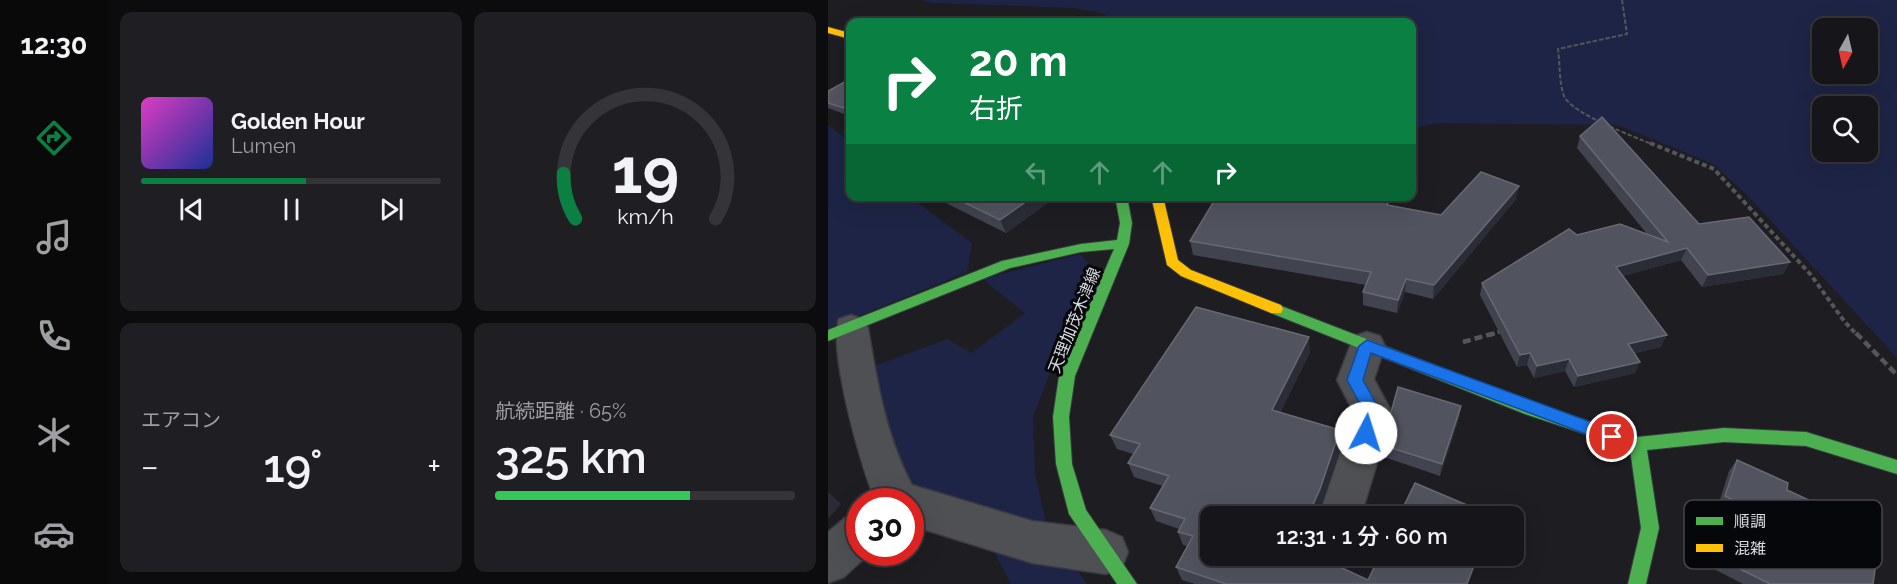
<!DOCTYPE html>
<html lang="ja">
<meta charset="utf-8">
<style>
:root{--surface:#16161a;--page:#1f1f23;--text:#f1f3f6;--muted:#9e9fa2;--line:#353539;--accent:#0b8043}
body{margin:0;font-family:Raleway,"Noto Sans JP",sans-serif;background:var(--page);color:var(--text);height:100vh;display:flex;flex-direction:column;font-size:22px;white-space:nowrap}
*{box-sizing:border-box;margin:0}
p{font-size:20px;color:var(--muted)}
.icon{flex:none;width:33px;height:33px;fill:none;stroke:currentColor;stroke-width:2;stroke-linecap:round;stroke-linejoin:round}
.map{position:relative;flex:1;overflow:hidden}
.sheet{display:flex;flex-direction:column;gap:12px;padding:12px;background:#0c0c0e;width:720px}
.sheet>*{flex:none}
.top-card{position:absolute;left:18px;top:18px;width:570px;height:183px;border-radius:12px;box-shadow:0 6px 24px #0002,0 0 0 2px var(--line);background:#0b8043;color:#fff;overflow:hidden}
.needle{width:39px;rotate:188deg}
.fabs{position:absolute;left:984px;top:18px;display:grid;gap:12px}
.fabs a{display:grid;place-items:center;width:66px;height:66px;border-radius:12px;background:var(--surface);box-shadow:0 6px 24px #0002,0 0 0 2px var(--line);font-size:30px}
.speed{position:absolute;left:18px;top:488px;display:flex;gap:12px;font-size:30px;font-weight:700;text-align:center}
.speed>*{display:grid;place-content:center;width:78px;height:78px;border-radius:50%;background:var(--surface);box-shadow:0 6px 24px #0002,0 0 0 2px var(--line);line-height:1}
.speed .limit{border:9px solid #d22;background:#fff;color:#111}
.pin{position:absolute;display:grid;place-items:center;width:51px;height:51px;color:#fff;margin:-26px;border:3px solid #fff;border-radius:50%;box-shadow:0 2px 6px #0007}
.me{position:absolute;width:66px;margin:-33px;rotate:5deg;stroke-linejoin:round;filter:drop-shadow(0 0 4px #0008)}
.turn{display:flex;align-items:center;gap:21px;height:126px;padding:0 24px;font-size:27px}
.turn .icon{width:78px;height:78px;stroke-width:2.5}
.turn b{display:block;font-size:42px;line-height:51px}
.lanes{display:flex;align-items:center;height:57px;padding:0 24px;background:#0003;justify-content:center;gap:30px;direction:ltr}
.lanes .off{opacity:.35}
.big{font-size:45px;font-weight:600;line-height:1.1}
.sheet .card{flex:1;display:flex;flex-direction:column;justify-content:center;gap:9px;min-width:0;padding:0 21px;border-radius:12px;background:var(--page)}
.sheet .dial{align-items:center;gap:0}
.dial svg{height:156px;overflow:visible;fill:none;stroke:var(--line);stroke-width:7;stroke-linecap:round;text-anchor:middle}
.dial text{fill:var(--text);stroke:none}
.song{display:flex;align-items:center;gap:18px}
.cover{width:72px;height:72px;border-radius:9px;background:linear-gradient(135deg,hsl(310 70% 55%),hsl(230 70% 35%))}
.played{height:6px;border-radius:3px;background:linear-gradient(90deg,var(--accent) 55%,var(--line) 55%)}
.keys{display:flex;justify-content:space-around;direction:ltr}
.heat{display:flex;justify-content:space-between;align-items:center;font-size:33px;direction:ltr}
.charge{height:9px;border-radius:4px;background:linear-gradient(90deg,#34c759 65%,var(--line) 0)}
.sheet .tiles{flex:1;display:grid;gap:12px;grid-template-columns:repeat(2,1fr)}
.trip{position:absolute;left:372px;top:506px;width:324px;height:60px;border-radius:12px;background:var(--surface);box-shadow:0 6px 24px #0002,0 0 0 2px var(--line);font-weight:600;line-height:60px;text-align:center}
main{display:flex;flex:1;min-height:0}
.menu{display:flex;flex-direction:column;width:108px;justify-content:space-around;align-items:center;background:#09090a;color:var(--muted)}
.menu .icon{width:42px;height:42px}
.menu .on{color:var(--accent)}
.menu b{font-size:27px;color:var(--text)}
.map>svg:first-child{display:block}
</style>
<main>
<nav class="menu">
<b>12:30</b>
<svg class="icon on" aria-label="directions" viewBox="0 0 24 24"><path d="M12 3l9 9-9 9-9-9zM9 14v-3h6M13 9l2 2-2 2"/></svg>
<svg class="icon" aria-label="music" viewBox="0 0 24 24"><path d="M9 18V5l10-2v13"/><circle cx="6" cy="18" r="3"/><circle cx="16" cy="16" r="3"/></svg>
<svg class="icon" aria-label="phone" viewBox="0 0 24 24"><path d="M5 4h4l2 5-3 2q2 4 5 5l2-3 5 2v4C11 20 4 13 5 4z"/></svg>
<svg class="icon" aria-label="climate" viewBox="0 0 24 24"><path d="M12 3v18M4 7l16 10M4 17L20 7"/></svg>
<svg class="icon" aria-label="car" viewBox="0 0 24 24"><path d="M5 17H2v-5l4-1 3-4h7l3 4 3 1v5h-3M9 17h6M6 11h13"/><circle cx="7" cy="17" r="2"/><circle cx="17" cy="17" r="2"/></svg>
</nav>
<section class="sheet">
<div class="tiles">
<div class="card">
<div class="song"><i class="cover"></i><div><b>Golden Hour</b><p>Lumen</p></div></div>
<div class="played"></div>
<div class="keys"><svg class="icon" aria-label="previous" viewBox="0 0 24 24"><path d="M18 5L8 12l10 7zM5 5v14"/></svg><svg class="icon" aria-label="pause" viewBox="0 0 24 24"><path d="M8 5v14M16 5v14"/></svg><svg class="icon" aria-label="next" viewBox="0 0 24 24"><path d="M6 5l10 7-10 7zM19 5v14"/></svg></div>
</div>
<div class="card dial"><svg viewBox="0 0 100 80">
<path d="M14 69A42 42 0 1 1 86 69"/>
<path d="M14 69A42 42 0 0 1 8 46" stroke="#0b8043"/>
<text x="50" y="56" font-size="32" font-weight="700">19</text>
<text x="50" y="72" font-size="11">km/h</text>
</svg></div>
<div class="card"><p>エアコン</p>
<div class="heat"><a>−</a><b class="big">19°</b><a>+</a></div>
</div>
<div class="card"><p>航続距離 · 65%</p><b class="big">325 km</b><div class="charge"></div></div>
</div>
</section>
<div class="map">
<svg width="1069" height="584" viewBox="0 0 1069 584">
<rect width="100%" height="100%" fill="#1d1d22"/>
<g fill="#1e2445" fill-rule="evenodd">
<path d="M93,0H1069V358L919,195L885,164L790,125L610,123L584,128V22H289L273,13L245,8L104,3ZM994,28H1040V74H994ZM994,106H1040V152H994Z"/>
<polygon points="0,125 22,142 22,196 82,197 144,243 139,272 0,329"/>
<polygon points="252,254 263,266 205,417 207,474 219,526 80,490 41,368 119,339 144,353 197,313 154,279"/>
<polygon points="162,544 243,561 259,584 183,584"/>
</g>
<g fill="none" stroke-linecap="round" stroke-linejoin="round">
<g stroke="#393a3e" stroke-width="3">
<g id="street">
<path d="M23,315L35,319L40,328C49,382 58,437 84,485L204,521L278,530L294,537L300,552L294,567L278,574L204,563L82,525V501H48C33,469 0,349 11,319Z"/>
<polygon points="539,332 552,336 557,346 546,379 564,413 533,516 491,516 526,413 509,380 526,336"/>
<polygon points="32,512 32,552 43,552 16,577 0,583 0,532 17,518"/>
</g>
</g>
<g stroke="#393a3e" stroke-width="2">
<g id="fast">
<polygon points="287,196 299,196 304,223 301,244 247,376 241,417 244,464 258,510 309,584 289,584 241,514 228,464 225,417 231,376 286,249 253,252 182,268 0,341 0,330 174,261 253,244 289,240 292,223"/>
<polygon points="448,304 707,404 810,437 896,428 978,432 1069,460 1069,474 978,446 896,442 819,450 831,528 818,584 800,584 813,528 802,449 697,414 443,313 441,309 443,305"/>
</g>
</g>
<g stroke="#393a3e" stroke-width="2">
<g id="slow">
<polygon points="0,27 22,33 22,39 0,33"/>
<polygon points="323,196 335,196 350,260 363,270 453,305 455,309 453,313 443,313 353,276 339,265"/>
</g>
</g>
<path stroke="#555659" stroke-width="2" stroke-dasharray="4.5 2" stroke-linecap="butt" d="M794,0L799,34L730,49C732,63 731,83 736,96C744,114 807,137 826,145"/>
<g stroke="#555659" stroke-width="4" stroke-dasharray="5 3" stroke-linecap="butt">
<polyline points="822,143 886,169 983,275 1016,321 1029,335"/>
<polyline points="662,335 674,331"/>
</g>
<g stroke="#555659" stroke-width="4.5" stroke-dasharray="8 4" stroke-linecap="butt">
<polyline points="1028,333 1069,375"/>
<polyline points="635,342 667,333"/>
</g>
<use href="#street" fill="#4f5053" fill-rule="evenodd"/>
<use href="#fast" fill="#4caf50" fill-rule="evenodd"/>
<use href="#slow" fill="#ffc107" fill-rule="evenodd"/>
</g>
<g fill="#41434e">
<polygon points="22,79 22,116 0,108 0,91"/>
<polygon points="752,136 871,224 962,262 955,274 874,287 853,260 795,276 833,347 807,353 812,362 807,373 746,387 737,371 706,378 699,365 689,367 652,295 654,283 819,234 749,148"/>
<polygon points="113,196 229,196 178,233 116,202"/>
<polygon points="563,196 561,205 613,215 688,199 605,299 577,292 569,313 535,305 535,292 538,285 365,255 362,241"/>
<polygon points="482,352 452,413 513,445 493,503 487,516 382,516 540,580 640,584 367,584 354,580 348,567 359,546 355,545 350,532 351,529 328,521 322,508 335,486 306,477 300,463 305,454 289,449 282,435"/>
<polygon points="633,406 631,418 612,476 553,456 554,445"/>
<polygon points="909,460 959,490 1045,584 915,584 882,567 899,511 890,506 901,471"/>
</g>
<g fill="#2b2d36">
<polygon points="691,186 688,199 605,299 606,285"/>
<polygon points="206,196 229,196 178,233 172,220"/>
<polygon points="561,196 563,196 559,218 559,205"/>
<polygon points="859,248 853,260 784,279 788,267"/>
<polygon points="962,262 955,274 874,287 880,275"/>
<polygon points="578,279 577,292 569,313 570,300"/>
<polygon points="839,335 833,347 795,355 800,344"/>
<polygon points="481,337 482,352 446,425 444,410"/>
<polygon points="702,353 699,365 689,367 692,355"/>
<polygon points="741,359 737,371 706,378 709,366"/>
<polygon points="812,362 807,373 746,387 750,376"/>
<polygon points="633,406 631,418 612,476 614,464"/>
<polygon points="512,430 513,445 493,503 487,516 480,516"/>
<polygon points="0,492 13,504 0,519"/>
<polygon points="650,555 651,555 640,584 639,584"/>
</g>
<g fill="#51535e" stroke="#676973" stroke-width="1.5">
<polygon points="22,79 22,110 0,103 0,91"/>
<polygon points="774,117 871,224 921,217 962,262 880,275 859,248 788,267 839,335 800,344 812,362 750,376 741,359 709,366 702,353 692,355 654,283 741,229 749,235 792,224 840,242 752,136"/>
<polygon points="653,172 691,186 606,285 578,279 570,300 535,292 543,272 362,241 389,196 561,196 559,205 613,215"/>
<polygon points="123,196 206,196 172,220"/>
<polygon points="368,307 481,337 444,410 512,430 492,489 480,516 382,516 382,555 486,555 540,580 552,555 650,555 639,584 398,584 348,567 365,536 350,532 357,519 322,508 341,476 300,463 312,444 282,435"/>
<polygon points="570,387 633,406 614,464 554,445"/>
<polygon points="909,460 960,483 959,490 1052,533 1045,584 942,584 890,558 907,501 897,496"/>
<polygon points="587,483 665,516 571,516"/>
</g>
<polygon fill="#1a73e8" stroke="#114b97" stroke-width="1.5" points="539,340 790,432 792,437 790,442 784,444 543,353 535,380 553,413 544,438 532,438 530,433 537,413 519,380 531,346"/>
<g text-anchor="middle" stroke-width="6" stroke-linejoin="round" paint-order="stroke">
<g font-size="16" fill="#dbdde3" stroke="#06070a">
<text transform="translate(246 320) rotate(-68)" y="6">天理加茂木津線</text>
</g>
</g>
<rect x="856" y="500" width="198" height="69" rx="9" fill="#06070a" stroke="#46474b" stroke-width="1.5"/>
<rect x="868" y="517" width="27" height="8" fill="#4caf50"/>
<rect x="868" y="544" width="27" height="8" fill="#ffc107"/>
<g font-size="16" fill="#dbdde3">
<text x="906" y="527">順調</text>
<text x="906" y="554">混雑</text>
</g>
</svg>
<div class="fabs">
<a><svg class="needle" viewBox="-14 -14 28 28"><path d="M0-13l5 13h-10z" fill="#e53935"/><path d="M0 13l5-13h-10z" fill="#9e9fa2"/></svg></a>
<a><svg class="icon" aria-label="search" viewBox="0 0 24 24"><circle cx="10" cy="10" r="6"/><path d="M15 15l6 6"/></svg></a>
</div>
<div class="speed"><div class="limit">30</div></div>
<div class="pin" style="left:784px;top:437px;background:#d93025"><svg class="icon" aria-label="arrive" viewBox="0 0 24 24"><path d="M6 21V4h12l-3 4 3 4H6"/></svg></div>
<svg class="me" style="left:538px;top:433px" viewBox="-20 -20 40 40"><circle r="19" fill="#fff"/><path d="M0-13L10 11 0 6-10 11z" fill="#1a73e8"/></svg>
<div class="trip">12:31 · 1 分 · 60 m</div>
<div class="top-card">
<div class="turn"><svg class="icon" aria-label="right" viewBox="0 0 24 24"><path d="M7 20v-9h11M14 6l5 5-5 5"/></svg><div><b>20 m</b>右折</div></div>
<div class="lanes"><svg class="icon off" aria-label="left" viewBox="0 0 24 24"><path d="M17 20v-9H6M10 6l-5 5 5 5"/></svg><svg class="icon off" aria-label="ahead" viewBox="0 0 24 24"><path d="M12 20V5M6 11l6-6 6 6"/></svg><svg class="icon off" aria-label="ahead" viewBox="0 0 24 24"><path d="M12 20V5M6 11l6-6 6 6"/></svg><svg class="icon" aria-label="right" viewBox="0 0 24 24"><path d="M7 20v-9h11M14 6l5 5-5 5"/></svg></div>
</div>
</div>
</main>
